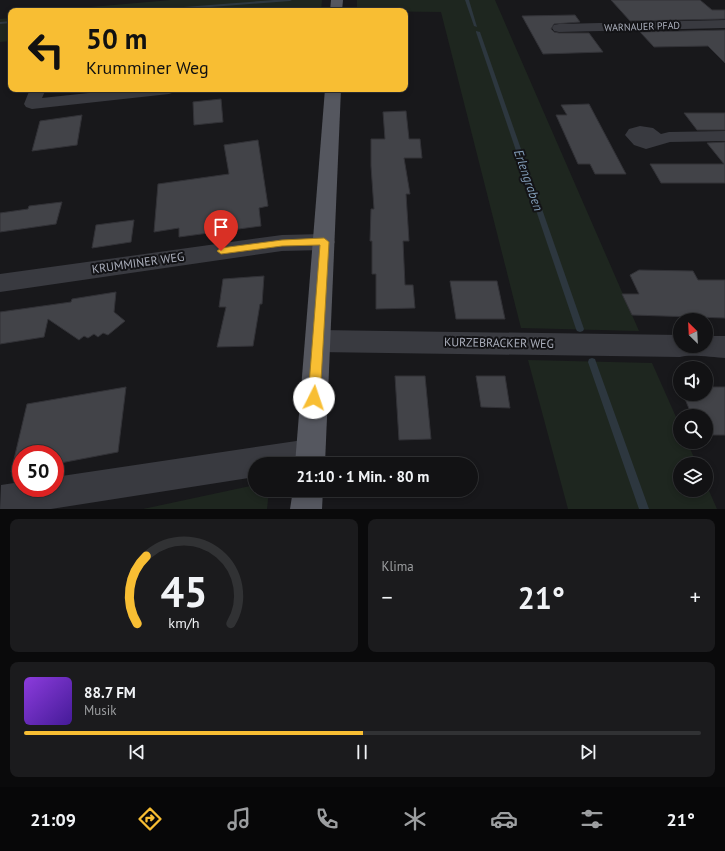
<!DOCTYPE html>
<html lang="de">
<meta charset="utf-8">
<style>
:root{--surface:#121214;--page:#1b1b1d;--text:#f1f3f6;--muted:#9c9ea0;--line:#313234;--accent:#f8be33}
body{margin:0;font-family:"PT Sans",sans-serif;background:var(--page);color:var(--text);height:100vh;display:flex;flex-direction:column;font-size:15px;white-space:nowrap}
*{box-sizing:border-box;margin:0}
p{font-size:13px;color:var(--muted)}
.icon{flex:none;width:22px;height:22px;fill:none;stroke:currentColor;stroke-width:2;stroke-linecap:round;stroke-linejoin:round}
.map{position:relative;height:509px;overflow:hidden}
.details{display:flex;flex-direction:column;gap:10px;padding:10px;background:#0a0a0b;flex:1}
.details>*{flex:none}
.banner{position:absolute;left:8px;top:8px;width:400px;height:84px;border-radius:8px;box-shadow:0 2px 6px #0003,0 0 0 1px var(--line);background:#f8be33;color:#111;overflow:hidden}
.needle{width:26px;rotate:336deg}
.controls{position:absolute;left:673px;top:313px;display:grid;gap:8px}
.controls a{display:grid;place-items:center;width:40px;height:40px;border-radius:50%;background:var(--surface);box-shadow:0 2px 6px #0003,0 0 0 1px var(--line);font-size:20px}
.speed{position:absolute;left:12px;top:445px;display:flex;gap:8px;font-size:20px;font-weight:700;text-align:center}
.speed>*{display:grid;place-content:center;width:52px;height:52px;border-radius:50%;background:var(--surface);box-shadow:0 2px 6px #0003,0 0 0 1px var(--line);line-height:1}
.speed .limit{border:6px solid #d22;background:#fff;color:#111}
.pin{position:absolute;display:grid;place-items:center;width:34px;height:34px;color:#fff;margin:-41px -17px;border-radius:50% 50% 50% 0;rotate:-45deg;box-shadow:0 0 4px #0007}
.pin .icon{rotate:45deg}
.me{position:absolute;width:44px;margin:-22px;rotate:4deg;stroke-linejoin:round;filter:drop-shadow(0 0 3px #0008)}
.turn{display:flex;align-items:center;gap:14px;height:84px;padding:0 12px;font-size:18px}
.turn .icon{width:52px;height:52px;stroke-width:2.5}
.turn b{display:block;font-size:28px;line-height:34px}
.big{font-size:30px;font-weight:800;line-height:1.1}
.details .card{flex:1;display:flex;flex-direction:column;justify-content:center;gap:6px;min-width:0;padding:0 14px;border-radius:8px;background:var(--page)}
.details .dial{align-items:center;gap:0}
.dial svg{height:104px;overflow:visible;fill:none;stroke:var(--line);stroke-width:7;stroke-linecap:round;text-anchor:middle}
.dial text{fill:var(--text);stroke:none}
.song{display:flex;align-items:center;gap:12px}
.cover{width:48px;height:48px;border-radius:6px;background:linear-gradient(135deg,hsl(270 70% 55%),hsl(260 70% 35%))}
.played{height:4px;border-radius:2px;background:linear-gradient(90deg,var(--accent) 50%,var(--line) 50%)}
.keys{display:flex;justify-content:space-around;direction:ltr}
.heat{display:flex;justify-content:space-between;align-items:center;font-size:22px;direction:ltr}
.details .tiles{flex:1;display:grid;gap:10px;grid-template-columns:1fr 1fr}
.card:last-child{grid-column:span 2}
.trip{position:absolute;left:248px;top:457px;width:230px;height:40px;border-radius:20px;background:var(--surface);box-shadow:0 2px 6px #0003,0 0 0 1px var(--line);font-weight:800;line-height:40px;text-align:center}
.menu{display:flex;height:64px;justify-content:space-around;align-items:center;background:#070708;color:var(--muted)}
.menu .icon{width:28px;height:28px}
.menu .selected{color:var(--accent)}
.menu b{font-size:18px;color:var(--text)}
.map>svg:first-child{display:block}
</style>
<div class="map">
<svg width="725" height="509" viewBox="0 0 725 509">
<rect width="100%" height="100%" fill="#18181b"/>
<g fill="#1e261f">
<polygon points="171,0 322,0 321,11 79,11 79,8"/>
<polygon points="357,0 495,0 639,331 521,328 441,12 357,11"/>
<polygon points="11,18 11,41 0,42 0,19"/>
<polygon points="528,360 652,363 680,426 680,442 687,442 697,464 680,464 680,490 706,490 706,484 717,509 568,509"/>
<polygon points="255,485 255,490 269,490 267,509 143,509"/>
</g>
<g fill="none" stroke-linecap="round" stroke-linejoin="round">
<g fill="#2d373f" fill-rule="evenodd">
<polygon points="274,0 292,0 290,1 160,11 142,11 144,10"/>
<polygon points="465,0 469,0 477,27 474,26"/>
<polygon points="11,21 11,23 0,24 0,22"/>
<polygon points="476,31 480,32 584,329 583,331 580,332 577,331 576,329 476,32"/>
<polygon points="592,358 595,359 596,362 649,509 639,509 588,362 589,359"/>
</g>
</g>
<g fill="#424348" stroke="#323237">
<polygon points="611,0 700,0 712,10 725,10 725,19 630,21"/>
<polygon points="575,15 580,22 554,24 551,29 554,32 559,33 589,33 603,52 543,54 522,16"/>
<polygon points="725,30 725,63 708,46 654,47 640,32"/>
<polygon points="221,99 223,122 194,125 193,102"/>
<polygon points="589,104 626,174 595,174 590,164 578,164 556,115 567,115 561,105"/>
<polygon points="406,111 409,139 420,139 422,158 404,158 410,194 406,194 409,241 403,241 405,285 413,285 415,308 376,309 376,274 372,274 372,241 370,241 371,209 374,209 371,166 371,139 385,139 383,112"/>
<polygon points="684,113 725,113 725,130 697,130"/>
<polygon points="82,115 77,145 32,151 40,121"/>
<polygon points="258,140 268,206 259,208 261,226 179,237 179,228 154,232 158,184 229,174 224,145"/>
<polygon points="725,142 725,183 661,183 650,164 724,164 707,143"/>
<polygon points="62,202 56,224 0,232 0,213 28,209 29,206"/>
<polygon points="134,220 131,242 92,248 96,225"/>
<polygon points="639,270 693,271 698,280 725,280 725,318 632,315 622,294 639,294 630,275"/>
<polygon points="264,276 262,304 260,304 253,346 217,347 226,307 219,307 223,279"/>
<polygon points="450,281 497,281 505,319 456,319"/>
<polygon points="116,292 114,312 125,321 108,335 103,333 98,337 94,334 88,338 84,336 79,340 48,319 44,337 0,344 0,312 71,302 72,299"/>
<polygon points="395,376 425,376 431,439 399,440"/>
<polygon points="476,376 505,376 510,408 481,407"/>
<polygon points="706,382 710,382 713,387 725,387 725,435 706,435 706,416 692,416 683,394 706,394"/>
<polygon points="126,387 118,452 55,464 55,454 21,454 21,471 11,472 27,404"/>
</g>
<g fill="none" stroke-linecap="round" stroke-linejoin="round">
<g fill="#393a40" fill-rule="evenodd">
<polygon points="725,20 725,28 559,32 554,31 552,28 554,25 559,24"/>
<polygon points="30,89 46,89 42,98 126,89 177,89 175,92 169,94 32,109 26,107 24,104"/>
<polygon points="640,126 653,128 661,134 669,132 725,131 725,141 670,142 646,149 634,145 625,135 629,129"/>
<polygon points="324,234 332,237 335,242 332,247 324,250 282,251 0,292 0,274 282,235"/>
<path d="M318,330L680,335V346H706V336H725V358C714,357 688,354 680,357L318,352L309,349L305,341L309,333Z"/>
<polygon points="310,439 320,444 325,454 321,464 255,464 255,477 51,509 0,509 1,485 21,482 21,488 55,488 55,477"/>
</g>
<g fill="#55575f" fill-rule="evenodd">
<polygon points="331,0 343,0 342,11 330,11"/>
<polygon points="325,89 341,89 325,464 295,464"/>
<polygon points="293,490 323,490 322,509 290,509"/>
</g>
</g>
<polygon fill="#f8be33" stroke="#a17c21" points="324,238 329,242 320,398 318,402 314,404 310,402 308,398 320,245 282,246 221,254 217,251 221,248 282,240"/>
<g text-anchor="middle" stroke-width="4" stroke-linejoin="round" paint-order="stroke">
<g font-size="10" fill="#aaaebb" stroke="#131316">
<text transform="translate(642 26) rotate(-2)" y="4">WARNAUER PFAD</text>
</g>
<g font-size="12" fill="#aaaebb" stroke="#131316">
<text transform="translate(138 263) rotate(-8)" y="4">KRUMMINER WEG</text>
<text transform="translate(499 343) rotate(1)" y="4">KURZEBRACKER WEG</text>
</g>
<g font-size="13" font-style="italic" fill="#809bb6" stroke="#131316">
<text transform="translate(529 180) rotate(71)" y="5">Erlengraben</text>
</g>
</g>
</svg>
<div class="controls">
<a><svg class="needle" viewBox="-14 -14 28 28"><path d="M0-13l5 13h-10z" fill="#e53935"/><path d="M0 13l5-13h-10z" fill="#9c9ea0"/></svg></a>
<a><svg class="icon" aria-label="sound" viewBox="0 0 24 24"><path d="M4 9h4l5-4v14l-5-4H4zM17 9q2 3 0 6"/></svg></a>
<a><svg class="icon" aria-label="search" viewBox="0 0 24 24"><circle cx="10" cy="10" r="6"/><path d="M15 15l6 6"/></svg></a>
<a><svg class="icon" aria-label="layers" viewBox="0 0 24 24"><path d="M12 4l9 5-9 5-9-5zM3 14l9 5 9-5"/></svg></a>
</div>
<div class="speed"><div class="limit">50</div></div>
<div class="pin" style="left:221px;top:251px;background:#d93025"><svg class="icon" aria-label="arrive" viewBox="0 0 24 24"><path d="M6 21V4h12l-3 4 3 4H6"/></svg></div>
<svg class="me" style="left:314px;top:398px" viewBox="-20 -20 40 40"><circle r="19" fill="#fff"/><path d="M0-13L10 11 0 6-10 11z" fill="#f8be33"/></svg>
<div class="trip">21:10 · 1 Min. · 80 m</div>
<div class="banner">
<div class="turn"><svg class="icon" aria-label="left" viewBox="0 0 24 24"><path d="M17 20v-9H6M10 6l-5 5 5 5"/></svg><div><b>50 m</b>Krumminer Weg</div></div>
</div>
</div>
<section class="details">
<div class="tiles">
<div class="card dial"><svg viewBox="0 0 100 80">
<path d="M14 69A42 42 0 1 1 86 69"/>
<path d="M14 69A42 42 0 0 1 21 17" stroke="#f8be33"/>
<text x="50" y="56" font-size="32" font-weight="700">45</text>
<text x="50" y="72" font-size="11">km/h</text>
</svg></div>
<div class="card"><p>Klima</p>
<div class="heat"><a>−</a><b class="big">21°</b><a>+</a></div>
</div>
<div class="card">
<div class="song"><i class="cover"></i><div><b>88.7 FM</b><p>Musik</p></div></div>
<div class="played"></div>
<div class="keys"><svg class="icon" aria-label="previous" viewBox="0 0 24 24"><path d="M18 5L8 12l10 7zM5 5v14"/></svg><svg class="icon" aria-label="pause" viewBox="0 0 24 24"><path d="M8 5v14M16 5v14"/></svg><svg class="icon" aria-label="next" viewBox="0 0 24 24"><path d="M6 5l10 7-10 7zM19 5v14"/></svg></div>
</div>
</div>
</section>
<nav class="menu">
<b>21:09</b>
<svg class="icon selected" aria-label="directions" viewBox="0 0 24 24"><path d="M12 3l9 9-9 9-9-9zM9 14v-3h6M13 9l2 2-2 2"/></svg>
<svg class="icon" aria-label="music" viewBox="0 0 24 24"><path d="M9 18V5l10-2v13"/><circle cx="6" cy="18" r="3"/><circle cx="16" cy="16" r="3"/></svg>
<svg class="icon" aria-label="phone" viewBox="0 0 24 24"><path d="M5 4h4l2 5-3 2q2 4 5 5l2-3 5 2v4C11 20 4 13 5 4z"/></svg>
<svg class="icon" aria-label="climate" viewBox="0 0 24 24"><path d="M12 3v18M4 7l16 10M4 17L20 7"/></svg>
<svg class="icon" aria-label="car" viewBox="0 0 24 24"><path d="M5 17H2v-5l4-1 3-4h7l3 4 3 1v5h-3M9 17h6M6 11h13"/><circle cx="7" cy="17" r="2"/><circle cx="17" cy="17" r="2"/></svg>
<svg class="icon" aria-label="filters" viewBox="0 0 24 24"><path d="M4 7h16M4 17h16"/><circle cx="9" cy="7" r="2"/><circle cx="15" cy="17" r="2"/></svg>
<b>21°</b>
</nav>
